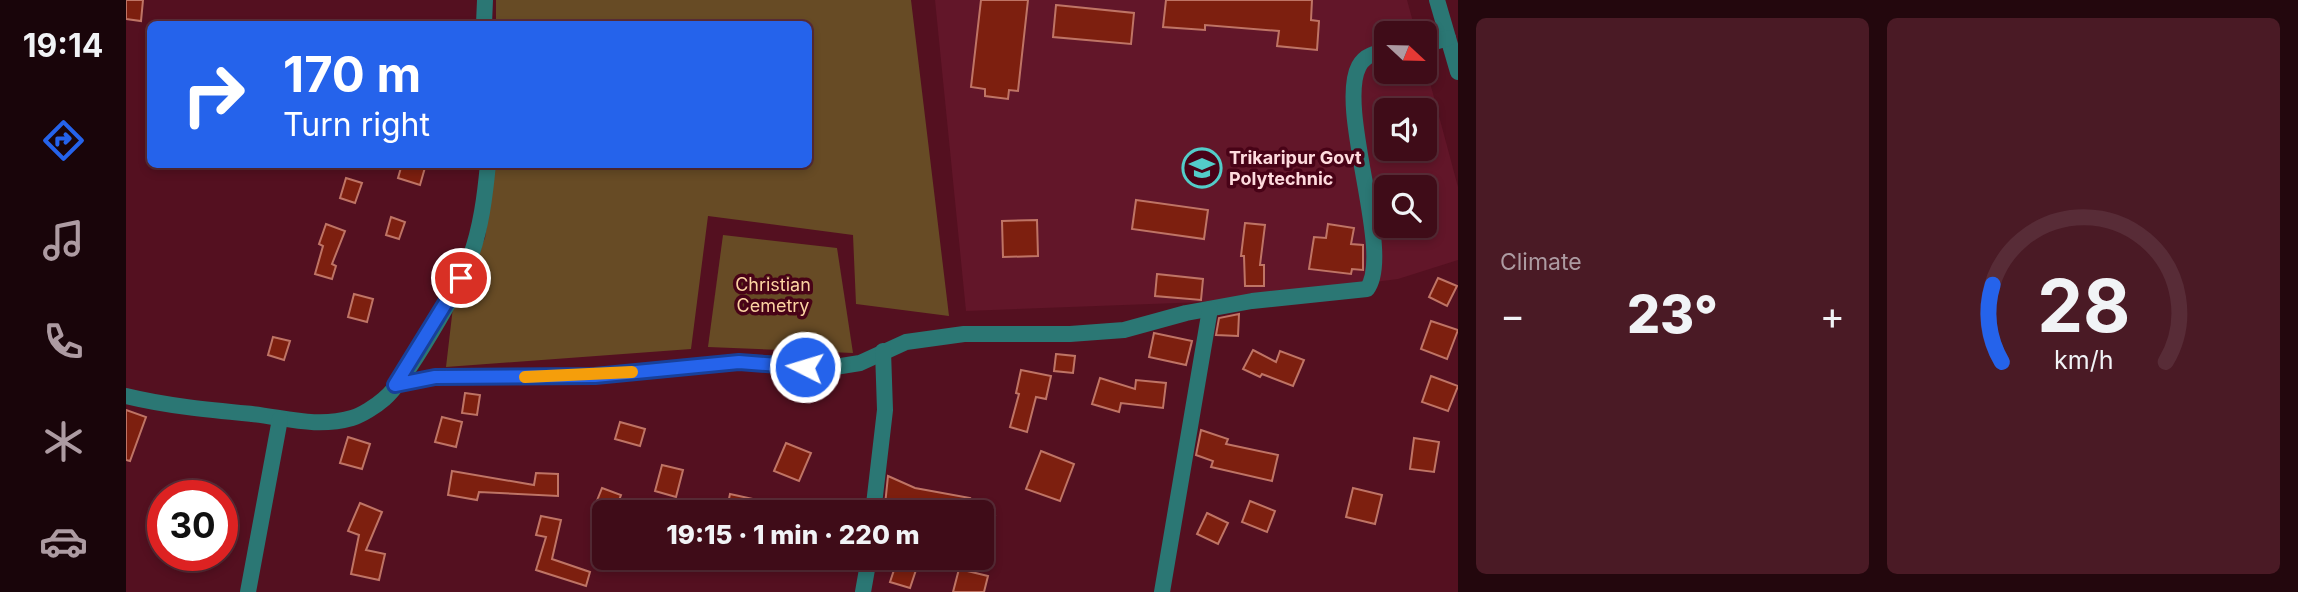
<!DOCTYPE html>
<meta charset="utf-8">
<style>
:root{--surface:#3f0c18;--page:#4a1a25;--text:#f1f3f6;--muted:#ad9ba2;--line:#582c37;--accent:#2563eb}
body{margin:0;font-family:Inter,sans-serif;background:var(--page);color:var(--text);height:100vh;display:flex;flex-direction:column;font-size:26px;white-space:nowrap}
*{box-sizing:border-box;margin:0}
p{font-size:23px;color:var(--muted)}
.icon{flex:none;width:38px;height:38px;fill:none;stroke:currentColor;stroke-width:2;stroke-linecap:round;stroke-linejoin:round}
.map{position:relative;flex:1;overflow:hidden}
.sheet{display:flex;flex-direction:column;gap:18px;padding:18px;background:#23070d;width:840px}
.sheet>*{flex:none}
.guide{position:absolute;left:21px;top:21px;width:665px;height:147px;border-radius:10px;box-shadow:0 4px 10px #0003,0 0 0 2px var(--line);background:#2563eb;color:#fff;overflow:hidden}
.needle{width:46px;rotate:112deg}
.tools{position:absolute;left:1248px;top:21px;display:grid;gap:14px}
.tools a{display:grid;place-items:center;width:63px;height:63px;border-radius:10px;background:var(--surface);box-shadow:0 4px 10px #0003,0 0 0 2px var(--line);font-size:35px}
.speed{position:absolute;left:21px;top:480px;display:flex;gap:14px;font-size:35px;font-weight:700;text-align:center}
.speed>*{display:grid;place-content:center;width:91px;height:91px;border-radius:50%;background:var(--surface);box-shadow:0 4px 10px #0003,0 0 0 2px var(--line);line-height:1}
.speed .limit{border:10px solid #d22;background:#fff;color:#111}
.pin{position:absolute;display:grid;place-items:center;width:60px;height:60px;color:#fff;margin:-30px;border:4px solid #fff;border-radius:50%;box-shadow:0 2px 7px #0007}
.me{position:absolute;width:77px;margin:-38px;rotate:275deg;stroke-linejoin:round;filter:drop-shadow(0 0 5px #0008)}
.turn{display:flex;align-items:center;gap:24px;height:147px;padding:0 21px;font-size:32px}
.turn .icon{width:91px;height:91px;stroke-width:2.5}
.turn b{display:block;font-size:49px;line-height:60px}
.big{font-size:52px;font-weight:800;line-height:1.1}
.sheet .tile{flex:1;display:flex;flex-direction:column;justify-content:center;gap:10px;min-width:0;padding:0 24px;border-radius:10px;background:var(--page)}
.sheet .dial{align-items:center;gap:0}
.dial svg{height:182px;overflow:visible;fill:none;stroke:var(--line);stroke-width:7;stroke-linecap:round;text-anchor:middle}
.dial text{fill:var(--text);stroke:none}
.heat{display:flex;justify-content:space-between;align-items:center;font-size:38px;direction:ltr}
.sheet .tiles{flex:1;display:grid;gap:18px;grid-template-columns:repeat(2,1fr)}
.trip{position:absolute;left:466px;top:500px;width:402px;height:70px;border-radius:10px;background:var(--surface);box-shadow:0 4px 10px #0003,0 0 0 2px var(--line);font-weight:800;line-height:70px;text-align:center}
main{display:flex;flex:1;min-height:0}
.tabs{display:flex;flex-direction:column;width:126px;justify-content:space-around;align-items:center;background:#19050a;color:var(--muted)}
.tabs .icon{width:49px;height:49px}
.tabs .on{color:var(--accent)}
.tabs b{font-size:32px;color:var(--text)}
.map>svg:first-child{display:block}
</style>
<main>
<nav class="tabs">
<b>19:14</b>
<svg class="icon on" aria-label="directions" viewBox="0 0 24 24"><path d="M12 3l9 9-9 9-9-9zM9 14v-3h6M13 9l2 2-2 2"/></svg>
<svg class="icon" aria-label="music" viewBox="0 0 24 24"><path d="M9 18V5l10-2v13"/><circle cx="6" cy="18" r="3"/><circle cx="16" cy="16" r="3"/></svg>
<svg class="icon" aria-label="phone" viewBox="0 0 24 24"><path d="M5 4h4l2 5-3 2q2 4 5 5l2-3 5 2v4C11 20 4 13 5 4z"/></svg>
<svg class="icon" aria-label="climate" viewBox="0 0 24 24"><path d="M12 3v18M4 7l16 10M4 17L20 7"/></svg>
<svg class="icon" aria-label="car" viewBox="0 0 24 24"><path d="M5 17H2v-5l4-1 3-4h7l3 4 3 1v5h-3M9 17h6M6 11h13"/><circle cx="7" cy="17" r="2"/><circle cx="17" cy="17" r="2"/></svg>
</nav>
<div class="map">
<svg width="1332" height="592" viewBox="0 0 1332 592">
<rect width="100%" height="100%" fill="#541020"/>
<path fill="#621629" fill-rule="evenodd" d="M809,0H1281L1290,33H1260V72H1298L1299,64L1332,187V260L1272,279L1105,301L840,311ZM1260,110H1298V149H1260ZM1260,187H1298V226H1260Z"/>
<g fill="#674b25">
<polygon points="370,0 785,0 823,316 730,304 727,235 582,216 565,349 320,367 327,307 359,238 369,165 682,164 682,24 370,24"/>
<polygon points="597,235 711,248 727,353 582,347"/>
</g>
<g fill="#7d1f0f" stroke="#bf7465" stroke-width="2">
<polygon points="0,0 17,0 15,21 0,19"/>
<polygon points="855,0 902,0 892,91 883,90 882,99 859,96 859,89 845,87"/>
<polygon points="1040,0 1186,0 1185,20 1193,21 1191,50 1151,46 1153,31 1079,25 1079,30 1037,27"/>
<polygon points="930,5 1008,13 1005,44 927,37"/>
<polygon points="276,164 300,164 294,185 272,178"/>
<polygon points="220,178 236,183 229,203 214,198"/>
<polygon points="1010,200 1082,210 1078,239 1006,229"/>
<polygon points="265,217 279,222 273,239 260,235"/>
<polygon points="911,220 912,256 877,257 876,221"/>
<polygon points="1119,223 1139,225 1134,265 1138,265 1138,286 1119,286 1118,256 1115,256"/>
<polygon points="200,224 219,231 206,264 210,266 206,279 189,274 197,246 193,244"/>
<polygon points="1202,224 1228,228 1225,244 1237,245 1237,270 1226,269 1225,274 1183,269 1188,237 1200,238"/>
<polygon points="1031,274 1077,279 1075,300 1029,296"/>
<polygon points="1312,278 1331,286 1321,306 1303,297"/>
<polygon points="228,294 247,299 241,322 222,317"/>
<polygon points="1113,314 1112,336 1090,335 1093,318"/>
<polygon points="1305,321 1332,330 1321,359 1295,349"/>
<polygon points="1028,333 1066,341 1060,365 1023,357"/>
<polygon points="147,337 164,341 158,360 142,355"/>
<polygon points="1127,350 1150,362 1154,351 1178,360 1167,386 1136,374 1134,377 1117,369"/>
<polygon points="930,354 949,356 947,373 928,371"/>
<polygon points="895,370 925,376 920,399 910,397 901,432 884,427 893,394 890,393"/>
<polygon points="1305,376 1332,386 1322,411 1296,402"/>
<polygon points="974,378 1009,389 1010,380 1040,383 1037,408 995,403 993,412 966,404"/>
<polygon points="339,393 354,395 351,415 336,413"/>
<polygon points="0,410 20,417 4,461 0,460"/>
<polygon points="316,417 336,422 330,447 309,442"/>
<polygon points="494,422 519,429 514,446 489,439"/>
<polygon points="1075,430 1102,439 1100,444 1152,455 1146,481 1085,467 1087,461 1070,455"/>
<polygon points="222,437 244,444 236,469 214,463"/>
<polygon points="1288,438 1313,442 1308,472 1284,469"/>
<polygon points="660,443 685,453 673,481 648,471"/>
<polygon points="915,451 948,464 934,501 900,489"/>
<polygon points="536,465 557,470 550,497 529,491"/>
<polygon points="326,471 408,485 410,473 432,474 432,496 353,492 351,500 322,495"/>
<polygon points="762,476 789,488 844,498 839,513 808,503 806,513 774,512 759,505"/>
<polygon points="476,488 495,495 488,513 468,508"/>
<polygon points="1227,488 1256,495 1249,524 1220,517"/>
<polygon points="604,494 627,499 625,513 600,513"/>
<polygon points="1124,501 1149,511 1141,532 1116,522"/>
<polygon points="234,503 256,512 240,550 259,554 253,580 225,574 233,535 222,531"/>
<polygon points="856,512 869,516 860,551 856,550"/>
<polygon points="1081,513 1102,523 1092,544 1071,534"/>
<polygon points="415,516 435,520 426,559 464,572 460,586 410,570 420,537 410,535"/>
<polygon points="771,561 791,567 784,588 764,582"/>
<polygon points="833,569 862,576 858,592 827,592"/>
</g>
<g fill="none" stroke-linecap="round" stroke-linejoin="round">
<g stroke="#2b7774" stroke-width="16">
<polyline points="1311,0 1332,72"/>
<polyline points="358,24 359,0"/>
<polyline points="1298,45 1322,38"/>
<path d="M269,385L309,377L469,376L613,362L709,367L734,363L780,342L838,334H944L998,330L1060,313L1126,301L1241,289C1268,254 1210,109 1233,66C1239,55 1249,53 1260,52"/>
<path d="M0,396C41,406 84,410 126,414C161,418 191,428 226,418C236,415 250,406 258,399C280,381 334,286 344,258C355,228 359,196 362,164"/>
<polyline points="747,513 759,410 757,351"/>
<polyline points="122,592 154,419"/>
<polyline points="737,592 743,558"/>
<polyline points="1036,592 1084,309"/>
</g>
</g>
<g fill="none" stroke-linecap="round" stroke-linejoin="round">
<g stroke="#184099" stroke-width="18">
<polyline id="route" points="335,278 269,385 309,377 469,376 613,362 679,367"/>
</g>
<use href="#route" stroke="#2563eb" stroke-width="12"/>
<polyline stroke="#f59e0b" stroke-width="12" points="399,377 506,372"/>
</g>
<defs>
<g id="university-ring" transform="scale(2.0125)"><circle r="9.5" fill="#480317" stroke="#53cdc9" stroke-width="1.5"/><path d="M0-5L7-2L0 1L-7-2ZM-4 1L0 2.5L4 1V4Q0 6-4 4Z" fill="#53cdc9"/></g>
</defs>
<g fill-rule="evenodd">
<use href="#university-ring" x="1076" y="168"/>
</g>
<g text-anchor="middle" stroke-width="7" stroke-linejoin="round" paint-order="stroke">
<g font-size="18" font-weight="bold" fill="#fedbde" stroke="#480317" text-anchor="start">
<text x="1103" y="164">Trikaripur Govt<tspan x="1103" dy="21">Polytechnic</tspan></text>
</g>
<g font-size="18" fill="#fbd3a2" stroke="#480317">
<text x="647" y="291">Christian<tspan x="647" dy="21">Cemetry</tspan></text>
</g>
</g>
</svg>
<div class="tools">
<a><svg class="needle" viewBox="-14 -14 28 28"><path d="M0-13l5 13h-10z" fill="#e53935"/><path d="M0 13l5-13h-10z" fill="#ad9ba2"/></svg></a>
<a><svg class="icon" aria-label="sound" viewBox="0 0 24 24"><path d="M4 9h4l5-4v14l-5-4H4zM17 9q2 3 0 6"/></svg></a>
<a><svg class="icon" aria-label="search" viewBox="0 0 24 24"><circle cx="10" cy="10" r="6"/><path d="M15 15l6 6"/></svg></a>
</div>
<div class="speed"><div class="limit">30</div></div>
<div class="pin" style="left:335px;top:278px;background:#d93025"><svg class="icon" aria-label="arrive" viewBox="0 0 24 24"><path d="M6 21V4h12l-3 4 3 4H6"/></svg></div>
<svg class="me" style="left:679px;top:367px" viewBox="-20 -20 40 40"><circle r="17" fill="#2563eb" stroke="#fff" stroke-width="3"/><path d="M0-11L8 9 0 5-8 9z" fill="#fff"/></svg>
<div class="trip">19:15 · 1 min · 220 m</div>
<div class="guide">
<div class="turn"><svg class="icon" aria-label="right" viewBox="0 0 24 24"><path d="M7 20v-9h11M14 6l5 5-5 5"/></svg><div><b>170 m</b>Turn right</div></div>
</div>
</div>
<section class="sheet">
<div class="tiles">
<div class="tile"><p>Climate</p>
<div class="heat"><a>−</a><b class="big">23°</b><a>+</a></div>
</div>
<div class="tile dial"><svg viewBox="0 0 100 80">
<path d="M14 69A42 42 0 1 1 86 69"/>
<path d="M14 69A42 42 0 0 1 10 35" stroke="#2563eb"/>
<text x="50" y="56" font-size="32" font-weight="700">28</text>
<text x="50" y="72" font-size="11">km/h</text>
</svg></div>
</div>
</section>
</main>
